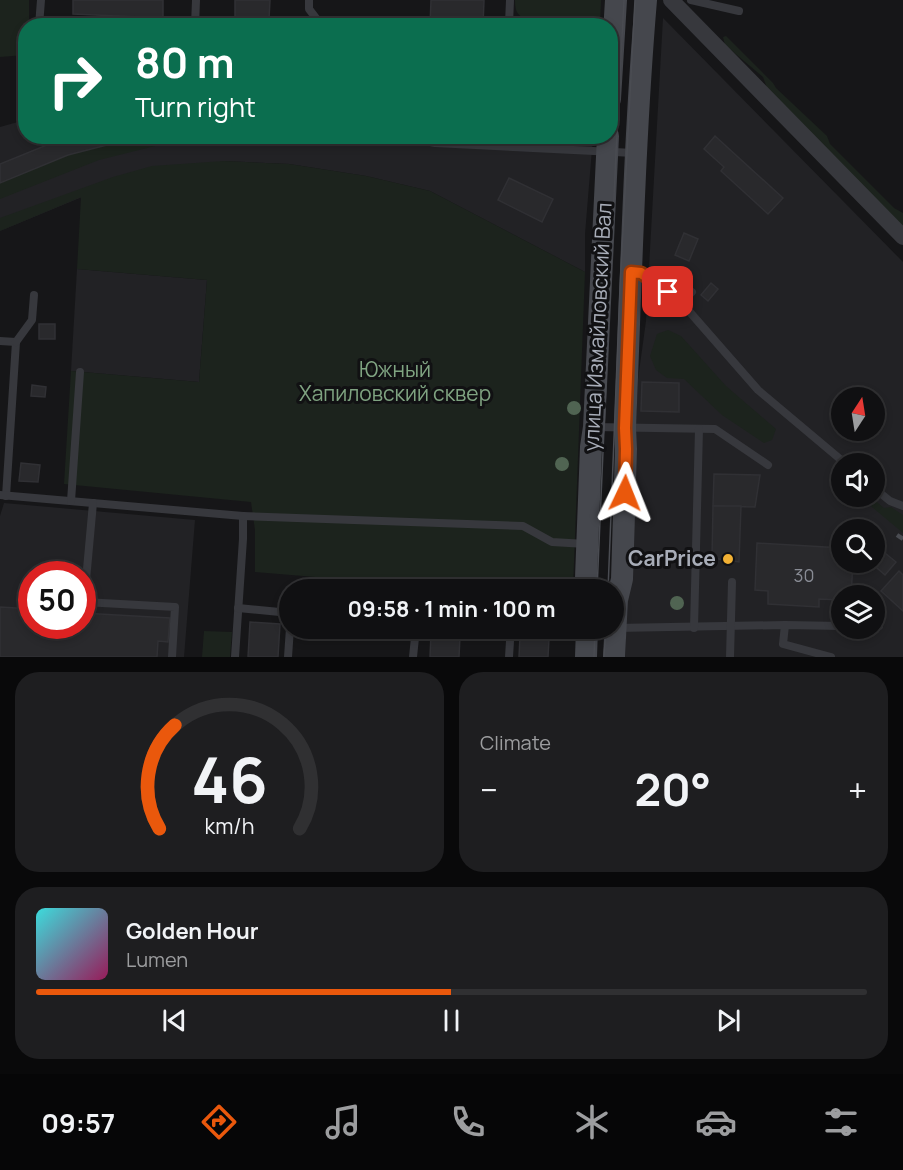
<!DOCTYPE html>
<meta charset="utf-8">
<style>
:root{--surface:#101012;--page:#1e1e20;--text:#f1f3f6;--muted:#9c9d9f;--line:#303032;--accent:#ea580c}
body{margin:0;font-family:Manrope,sans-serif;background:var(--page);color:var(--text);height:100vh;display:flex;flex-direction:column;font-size:22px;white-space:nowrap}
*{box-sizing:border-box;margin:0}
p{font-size:20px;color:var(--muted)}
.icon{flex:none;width:33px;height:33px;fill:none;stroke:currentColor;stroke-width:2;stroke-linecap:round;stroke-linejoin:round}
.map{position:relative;height:657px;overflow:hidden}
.details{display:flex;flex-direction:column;gap:15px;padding:15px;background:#09090a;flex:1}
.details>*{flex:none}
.hud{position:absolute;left:18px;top:18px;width:600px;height:126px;border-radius:24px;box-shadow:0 3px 9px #0003,0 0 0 2px var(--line);background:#0b6e4f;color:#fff;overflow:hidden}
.needle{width:39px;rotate:12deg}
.controls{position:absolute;left:831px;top:387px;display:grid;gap:12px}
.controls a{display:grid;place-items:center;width:54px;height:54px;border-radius:50%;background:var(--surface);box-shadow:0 3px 9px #0003,0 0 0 2px var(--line);font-size:30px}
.speed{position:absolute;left:18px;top:561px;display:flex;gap:12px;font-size:30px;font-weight:700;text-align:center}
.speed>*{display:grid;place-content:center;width:78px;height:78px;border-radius:50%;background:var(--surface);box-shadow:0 3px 9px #0003,0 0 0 2px var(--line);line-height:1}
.speed .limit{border:9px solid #d22;background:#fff;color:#111}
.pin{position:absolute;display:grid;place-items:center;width:51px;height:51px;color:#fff;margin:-26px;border-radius:12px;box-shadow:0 3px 9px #0006}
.me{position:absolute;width:66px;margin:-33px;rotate:2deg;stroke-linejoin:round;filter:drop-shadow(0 0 4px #0008)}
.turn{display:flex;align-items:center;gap:21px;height:126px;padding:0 18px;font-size:27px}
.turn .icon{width:78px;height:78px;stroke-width:2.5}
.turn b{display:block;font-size:42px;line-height:51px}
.big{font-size:45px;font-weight:700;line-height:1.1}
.details .widget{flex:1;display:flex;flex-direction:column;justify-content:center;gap:9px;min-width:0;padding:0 21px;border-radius:24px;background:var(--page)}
.details .dial{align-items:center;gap:0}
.dial svg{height:156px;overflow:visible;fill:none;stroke:var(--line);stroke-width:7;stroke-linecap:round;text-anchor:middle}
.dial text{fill:var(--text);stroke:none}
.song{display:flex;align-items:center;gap:18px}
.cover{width:72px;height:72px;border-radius:9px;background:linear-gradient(135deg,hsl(180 70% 55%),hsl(330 70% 35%))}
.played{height:6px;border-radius:3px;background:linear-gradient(90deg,var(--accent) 50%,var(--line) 50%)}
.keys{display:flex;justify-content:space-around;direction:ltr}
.heat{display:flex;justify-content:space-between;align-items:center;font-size:33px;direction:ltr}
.details .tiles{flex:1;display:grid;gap:15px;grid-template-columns:1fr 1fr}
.widget:last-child{grid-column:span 2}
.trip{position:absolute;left:279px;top:579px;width:345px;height:60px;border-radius:30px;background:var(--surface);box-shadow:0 3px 9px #0003,0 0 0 2px var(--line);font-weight:700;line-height:60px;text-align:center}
.tabs{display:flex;height:96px;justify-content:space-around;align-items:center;background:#060607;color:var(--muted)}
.tabs .icon{width:42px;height:42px}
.tabs .active{color:var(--accent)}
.tabs b{font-size:27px;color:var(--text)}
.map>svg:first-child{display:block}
</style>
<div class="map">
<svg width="903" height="657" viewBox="0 0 903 657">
<rect width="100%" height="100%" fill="#161618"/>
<g fill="#222225" fill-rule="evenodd">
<path d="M663,18L903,262V657H625L638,379L646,321ZM842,398H874V430H842ZM842,464H874V496H842ZM842,530H874V562H842ZM842,596H874V628H842Z"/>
<polygon points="25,120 26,136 593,137 585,234 585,272 430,191 366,176 289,164 224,161 82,197 0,231 0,127"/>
<polygon points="77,269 207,280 199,382 71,371"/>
<path d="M4,503L195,520L184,657H0V516ZM32,574H82V626H32Z"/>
</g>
<g fill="#1c231d">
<polygon points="0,0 29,0 29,25 26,26 25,55 0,57"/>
<path d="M515,0H601L600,24L524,18C516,15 515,8 515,0Z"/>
<polygon points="726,36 773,83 776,88 827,136 830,144 894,208 903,213 903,227 767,88 763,77 725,45 723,37"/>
<polygon points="142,137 159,137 159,145 99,160 0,199 0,183 68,155"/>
<polygon points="224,161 289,164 366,176 430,191 585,272 573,589 460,589 255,572 255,530 251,502 64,484 71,371 199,382 207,280 77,269 81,197 0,231 0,218 113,177 152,166"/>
<polygon points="668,330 681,336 726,386 776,429 772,440 764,443 722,415 684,379 667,378 656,370 650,356 657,334"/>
<polygon points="860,497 871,497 884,508 891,507 903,515 903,533"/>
<polygon points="204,631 232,632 230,657 202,657"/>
</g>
<g fill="#29292c" stroke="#303034" stroke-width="1.5">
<polygon points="73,0 163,0 163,18 73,14"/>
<polygon points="235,0 270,0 269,19 235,19"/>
<polygon points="431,0 484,0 483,26 430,26"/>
<polygon points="69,136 142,136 68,155 0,183 0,164"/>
<polygon points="715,136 783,198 768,214 721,171 724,167 704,149"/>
<polygon points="509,178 553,199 542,222 498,200"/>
<polygon points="684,233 698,239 689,261 675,255"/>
<polygon points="711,283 718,289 708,301 701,295"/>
<rect x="39" y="324" width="16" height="15"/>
<polygon points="642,382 679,383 679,412 641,411"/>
<polygon points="32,385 46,387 45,397 31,396"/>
<polygon points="21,463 40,465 38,482 19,481"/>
<polygon points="714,474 760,475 755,507 713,506"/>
<polygon points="713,506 741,506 739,562 712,558"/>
<polygon points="757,543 842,548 842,562 853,562 851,596 842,596 842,600 819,599 819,607 768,604 768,591 755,590"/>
<polygon points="874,544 896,562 885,575 870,562 874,562"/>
<polygon points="899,571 903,575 903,611 881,591"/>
<polygon points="0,607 32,609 32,626 82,626 82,613 170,618 168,642 158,641 157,657 0,657"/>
<polygon points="250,622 280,624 278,657 248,657"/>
<polygon points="431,634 460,636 459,657 430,657"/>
<polygon points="520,637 549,639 548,657 519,657"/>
</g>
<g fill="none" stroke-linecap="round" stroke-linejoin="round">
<g stroke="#37383d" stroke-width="8">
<polyline points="309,0 309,9 322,26"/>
<polyline points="510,0 509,24 524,26"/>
<polyline points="691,0 739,11"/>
<polyline points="39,26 41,0"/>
<polyline points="195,26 196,0"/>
<polyline points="402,136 435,143 634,153"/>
<polyline points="632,272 641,273 681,302 758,390 846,464"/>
<polyline points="681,302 692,292"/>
<polyline points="0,341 16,342 6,496"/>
<polyline points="16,342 32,320 34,295"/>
<polyline points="594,427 715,429 768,465"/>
<polyline points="874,488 890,501 903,506"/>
<polyline points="0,495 243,516 243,539 235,657"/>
<polyline points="71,501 80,372"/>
<polyline points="93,503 84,602 175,607 172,657"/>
<polyline points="243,516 523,526 552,542 586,544"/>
<polyline points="238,608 290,613"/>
<polyline points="785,625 783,644 831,657"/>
<polyline points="874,626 879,626"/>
<polyline points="616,628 785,625 842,626"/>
<polyline points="694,628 699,429"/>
<polyline points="288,657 290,628"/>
<polyline points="413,657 416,628"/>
<polyline points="509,657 510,641"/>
<polyline points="730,657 732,582"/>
</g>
<polyline stroke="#37383d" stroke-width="16" points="671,0 903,237"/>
<g stroke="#45474d" stroke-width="22">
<polyline points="610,99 616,0"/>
<polyline points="587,590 586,578 591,447 594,427 608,136"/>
<polyline points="586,657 587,628"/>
<path d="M614,657L617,600L622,579L626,449L625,428C631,285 634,142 646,0"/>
</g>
<g stroke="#4a4c52" stroke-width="1.5">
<polyline points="597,590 616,152 624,0"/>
<polyline points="608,590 620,287 635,0"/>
<polyline points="594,657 595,628"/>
<polyline points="604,657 606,628"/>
</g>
<polyline stroke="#4a4c52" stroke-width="4.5" stroke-dasharray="8 6" stroke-linecap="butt" points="897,535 903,539"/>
</g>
<g fill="#506452">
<circle cx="574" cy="408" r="7"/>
<circle cx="562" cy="464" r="7"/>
<circle cx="677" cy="603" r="7"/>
</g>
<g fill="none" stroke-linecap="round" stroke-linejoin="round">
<g stroke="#983908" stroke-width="15">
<polyline id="route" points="625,493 626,449 625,428 631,272 641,273 668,292"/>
</g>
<use href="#route" stroke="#ea580c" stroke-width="10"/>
</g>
<circle fill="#f2b134" stroke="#111113" stroke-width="2" cx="728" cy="559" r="6"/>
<g text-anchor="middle" stroke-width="6" stroke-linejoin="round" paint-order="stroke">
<g font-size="18" fill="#888b94">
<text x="804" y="582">30</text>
</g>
<g font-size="21" fill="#a8adb8" stroke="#111113">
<text transform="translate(598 327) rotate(-87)" y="7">улица Измайловский Вал</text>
</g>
<g font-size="21" fill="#7fa381" stroke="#111113">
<text x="395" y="377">Южный<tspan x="395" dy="24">Хапиловский сквер</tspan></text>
</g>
<g font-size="21" font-weight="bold" fill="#a8adb8" stroke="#111113" text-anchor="end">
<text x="716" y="566">CarPrice</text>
</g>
</g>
</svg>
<div class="controls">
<a><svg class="needle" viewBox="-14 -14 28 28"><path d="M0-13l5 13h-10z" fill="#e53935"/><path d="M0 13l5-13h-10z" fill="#9c9d9f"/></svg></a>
<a><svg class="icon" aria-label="sound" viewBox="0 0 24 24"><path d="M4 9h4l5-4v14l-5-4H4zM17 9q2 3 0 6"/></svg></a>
<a><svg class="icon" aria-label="search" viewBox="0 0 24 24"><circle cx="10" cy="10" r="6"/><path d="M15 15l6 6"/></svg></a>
<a><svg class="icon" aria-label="layers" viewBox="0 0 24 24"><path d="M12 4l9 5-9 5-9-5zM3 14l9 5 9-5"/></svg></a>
</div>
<div class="speed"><div class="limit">50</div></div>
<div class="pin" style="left:668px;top:292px;background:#d93025"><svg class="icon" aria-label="arrive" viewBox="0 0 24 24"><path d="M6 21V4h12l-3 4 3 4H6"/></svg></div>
<svg class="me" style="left:625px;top:493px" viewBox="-20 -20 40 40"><path d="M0-17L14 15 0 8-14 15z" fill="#ea580c" stroke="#fff" stroke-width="4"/></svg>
<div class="trip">09:58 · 1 min · 100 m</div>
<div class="hud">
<div class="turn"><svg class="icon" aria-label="right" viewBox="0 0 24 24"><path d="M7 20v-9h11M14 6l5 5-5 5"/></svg><div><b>80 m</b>Turn right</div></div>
</div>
</div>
<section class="details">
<div class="tiles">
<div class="widget dial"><svg viewBox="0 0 100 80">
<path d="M14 69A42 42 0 1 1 86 69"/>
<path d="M14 69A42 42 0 0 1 22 16" stroke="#ea580c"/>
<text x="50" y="56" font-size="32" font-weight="700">46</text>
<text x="50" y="72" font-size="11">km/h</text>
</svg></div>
<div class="widget"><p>Climate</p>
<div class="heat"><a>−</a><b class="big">20°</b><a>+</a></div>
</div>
<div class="widget">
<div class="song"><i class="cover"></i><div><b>Golden Hour</b><p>Lumen</p></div></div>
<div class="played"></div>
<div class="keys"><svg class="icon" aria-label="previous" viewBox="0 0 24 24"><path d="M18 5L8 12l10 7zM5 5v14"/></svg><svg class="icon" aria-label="pause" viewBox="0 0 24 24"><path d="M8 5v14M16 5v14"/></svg><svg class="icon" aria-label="next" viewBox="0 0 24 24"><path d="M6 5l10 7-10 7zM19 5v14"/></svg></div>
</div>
</div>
</section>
<nav class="tabs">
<b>09:57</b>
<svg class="icon active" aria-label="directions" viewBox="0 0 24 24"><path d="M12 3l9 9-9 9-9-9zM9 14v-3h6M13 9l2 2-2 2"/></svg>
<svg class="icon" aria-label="music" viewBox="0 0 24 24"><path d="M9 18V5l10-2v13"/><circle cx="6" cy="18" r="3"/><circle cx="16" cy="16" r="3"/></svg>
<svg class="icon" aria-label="phone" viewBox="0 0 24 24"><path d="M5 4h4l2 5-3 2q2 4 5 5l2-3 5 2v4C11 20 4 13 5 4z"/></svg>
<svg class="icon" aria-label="climate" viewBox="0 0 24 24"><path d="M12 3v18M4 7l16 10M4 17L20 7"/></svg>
<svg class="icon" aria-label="car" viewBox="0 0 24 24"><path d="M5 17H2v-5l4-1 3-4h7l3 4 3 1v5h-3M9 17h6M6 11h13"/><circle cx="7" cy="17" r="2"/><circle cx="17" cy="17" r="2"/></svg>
<svg class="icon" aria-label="filters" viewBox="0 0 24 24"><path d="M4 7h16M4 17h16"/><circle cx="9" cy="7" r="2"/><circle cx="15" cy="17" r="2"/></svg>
</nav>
